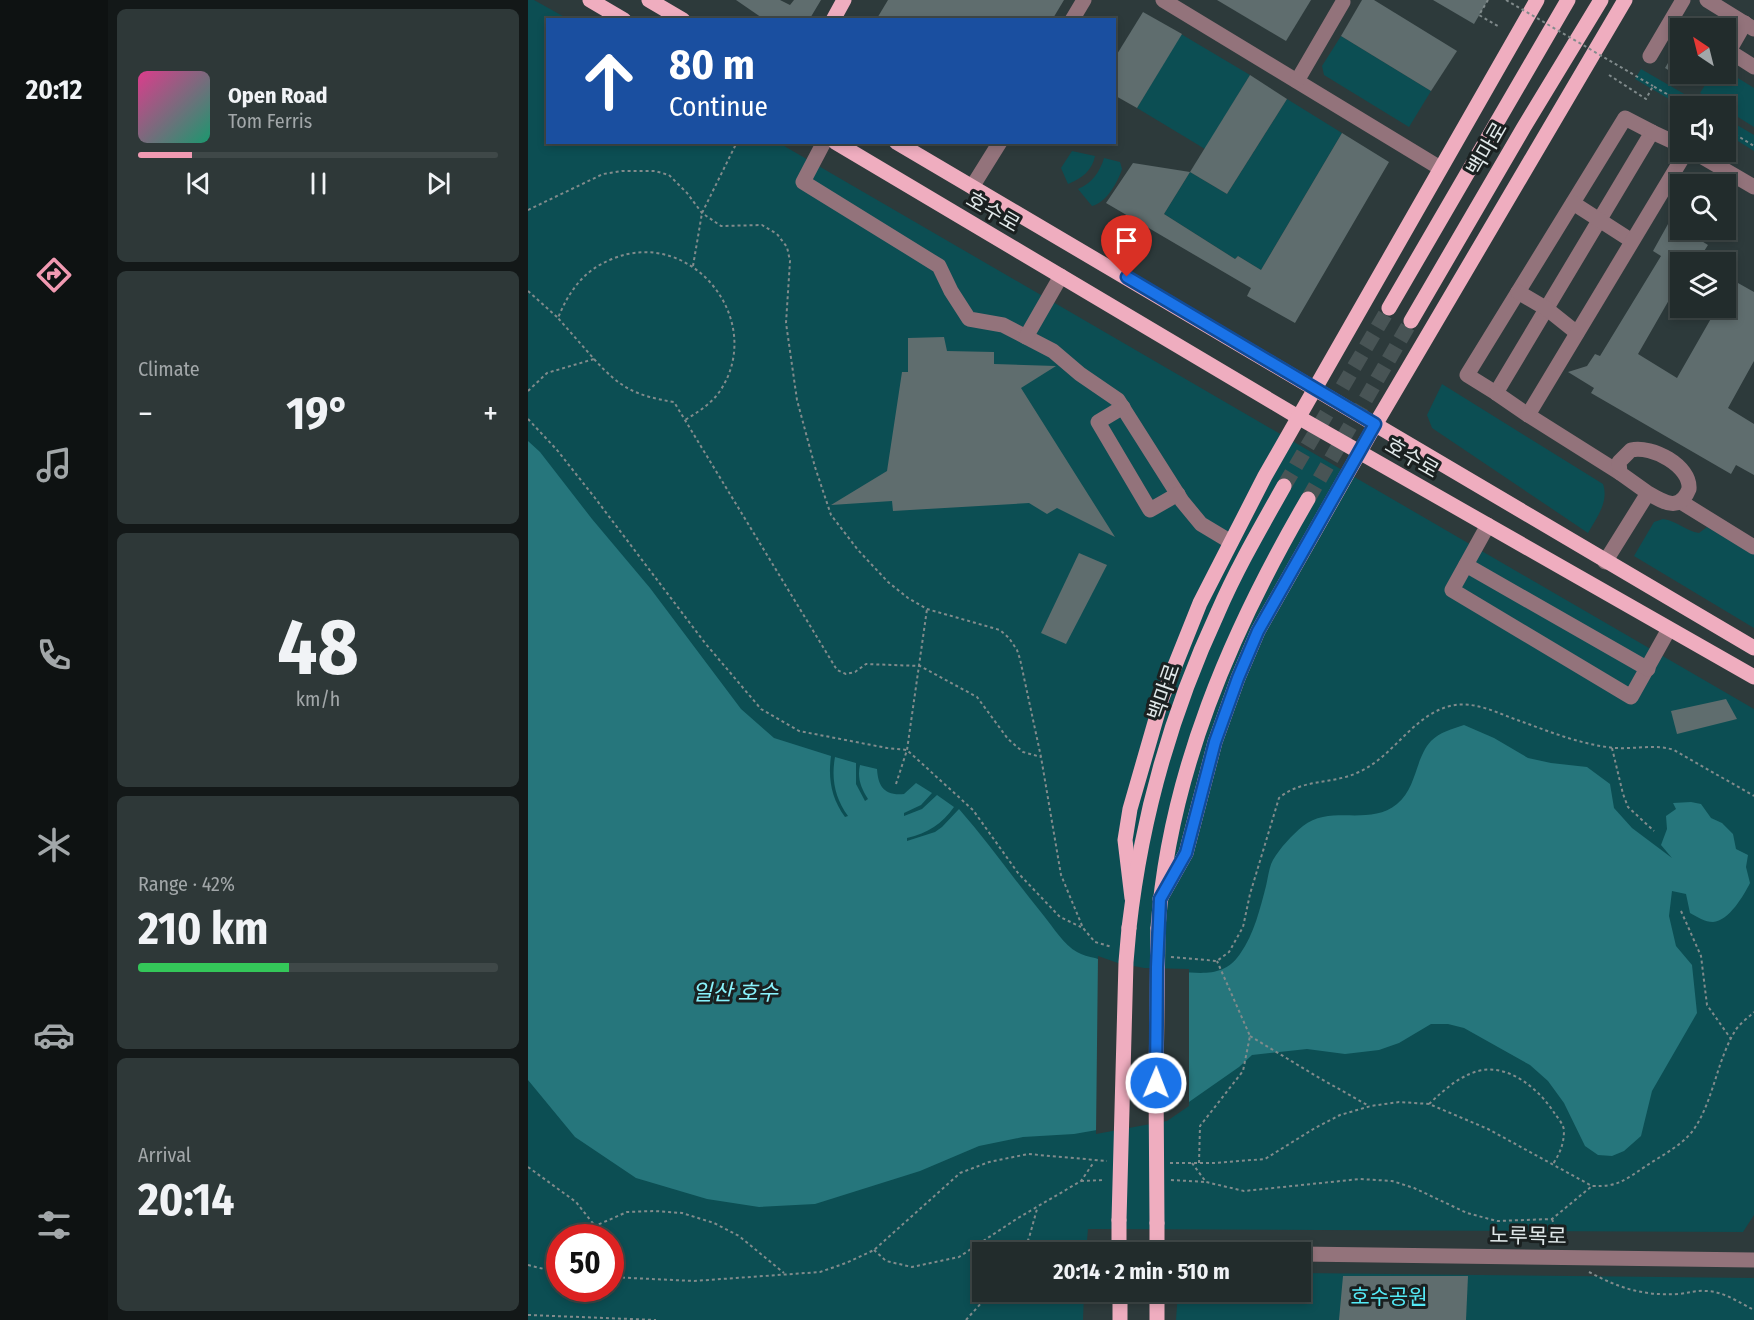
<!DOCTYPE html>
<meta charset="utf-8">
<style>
:root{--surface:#222c2c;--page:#2e3838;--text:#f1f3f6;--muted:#a2a7a9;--line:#3f4848;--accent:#f19ab2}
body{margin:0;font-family:"Fira Sans Condensed","Noto Sans KR",sans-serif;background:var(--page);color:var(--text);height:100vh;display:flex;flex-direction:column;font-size:22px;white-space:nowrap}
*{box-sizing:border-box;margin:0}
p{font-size:20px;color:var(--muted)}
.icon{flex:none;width:33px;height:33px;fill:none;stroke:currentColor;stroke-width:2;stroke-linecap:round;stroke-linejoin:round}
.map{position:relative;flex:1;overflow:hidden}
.details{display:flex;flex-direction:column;gap:9px;padding:9px;background:#131818;width:420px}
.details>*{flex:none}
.top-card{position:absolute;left:18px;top:18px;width:570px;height:126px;border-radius:0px;box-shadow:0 3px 9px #0003,0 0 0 2px var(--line);background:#1a4fa0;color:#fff;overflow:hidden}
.needle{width:39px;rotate:325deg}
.fabs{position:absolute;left:1142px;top:18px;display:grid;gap:12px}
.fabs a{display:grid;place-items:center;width:66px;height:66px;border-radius:0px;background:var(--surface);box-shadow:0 3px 9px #0003,0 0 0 2px var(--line);font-size:30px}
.speed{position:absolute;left:18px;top:1224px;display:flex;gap:12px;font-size:30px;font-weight:700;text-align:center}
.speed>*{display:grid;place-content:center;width:78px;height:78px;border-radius:50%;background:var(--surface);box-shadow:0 3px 9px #0003,0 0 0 2px var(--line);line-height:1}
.speed .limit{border:9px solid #d22;background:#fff;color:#111}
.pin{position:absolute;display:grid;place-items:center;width:51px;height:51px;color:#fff;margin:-62px -26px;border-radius:50% 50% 50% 0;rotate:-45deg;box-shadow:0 0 6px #0007}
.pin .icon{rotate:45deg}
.me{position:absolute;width:66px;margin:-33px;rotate:1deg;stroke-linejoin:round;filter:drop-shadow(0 0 4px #0008)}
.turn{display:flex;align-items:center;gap:21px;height:126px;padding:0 24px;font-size:27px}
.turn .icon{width:78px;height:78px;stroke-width:2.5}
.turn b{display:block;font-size:42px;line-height:51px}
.big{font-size:45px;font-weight:700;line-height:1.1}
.details .widget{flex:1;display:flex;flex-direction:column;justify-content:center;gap:9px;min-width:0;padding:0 21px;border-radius:9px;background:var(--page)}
.details .dial{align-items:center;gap:0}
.dial b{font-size:78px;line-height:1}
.song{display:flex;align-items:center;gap:18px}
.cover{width:72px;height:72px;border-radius:9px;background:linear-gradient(135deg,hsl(330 70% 55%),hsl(160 70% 35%))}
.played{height:6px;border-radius:3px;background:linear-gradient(90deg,var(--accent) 15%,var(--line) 15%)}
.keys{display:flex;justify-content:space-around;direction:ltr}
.heat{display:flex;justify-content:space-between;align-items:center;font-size:33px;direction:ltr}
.charge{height:9px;border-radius:4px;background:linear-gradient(90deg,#34c759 42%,var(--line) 0)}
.trip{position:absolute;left:444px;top:1242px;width:339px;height:60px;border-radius:0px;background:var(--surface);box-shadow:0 3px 9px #0003,0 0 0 2px var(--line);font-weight:700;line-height:60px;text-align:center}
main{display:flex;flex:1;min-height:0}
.tabs{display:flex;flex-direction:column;width:108px;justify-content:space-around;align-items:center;background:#0e1212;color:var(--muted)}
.tabs .icon{width:42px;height:42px}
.tabs .active{color:var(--accent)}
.tabs b{font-size:27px;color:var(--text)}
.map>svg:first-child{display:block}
</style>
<main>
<nav class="tabs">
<b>20:12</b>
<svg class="icon active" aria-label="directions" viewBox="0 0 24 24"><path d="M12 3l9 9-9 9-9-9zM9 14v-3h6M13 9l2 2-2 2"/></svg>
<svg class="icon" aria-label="music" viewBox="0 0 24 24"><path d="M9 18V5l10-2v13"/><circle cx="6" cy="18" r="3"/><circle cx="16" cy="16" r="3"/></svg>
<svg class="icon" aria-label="phone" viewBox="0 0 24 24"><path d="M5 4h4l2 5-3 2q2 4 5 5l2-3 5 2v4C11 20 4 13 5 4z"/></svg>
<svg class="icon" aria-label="climate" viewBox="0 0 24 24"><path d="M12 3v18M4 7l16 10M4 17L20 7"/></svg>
<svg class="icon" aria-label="car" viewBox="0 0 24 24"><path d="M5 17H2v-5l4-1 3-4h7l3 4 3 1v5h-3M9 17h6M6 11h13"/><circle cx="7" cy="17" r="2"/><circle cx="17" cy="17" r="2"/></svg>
<svg class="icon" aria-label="filters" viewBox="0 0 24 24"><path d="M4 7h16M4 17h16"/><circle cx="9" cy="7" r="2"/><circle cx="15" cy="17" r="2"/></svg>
</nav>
<section class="details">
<div class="widget">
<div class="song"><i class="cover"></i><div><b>Open Road</b><p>Tom Ferris</p></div></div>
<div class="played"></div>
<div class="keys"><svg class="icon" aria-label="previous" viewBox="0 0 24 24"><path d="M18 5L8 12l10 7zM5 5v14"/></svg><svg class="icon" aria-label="pause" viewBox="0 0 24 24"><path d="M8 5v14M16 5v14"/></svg><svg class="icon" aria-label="next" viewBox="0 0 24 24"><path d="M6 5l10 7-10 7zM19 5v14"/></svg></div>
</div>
<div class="widget"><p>Climate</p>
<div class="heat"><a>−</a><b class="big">19°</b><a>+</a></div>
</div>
<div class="widget dial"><b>48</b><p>km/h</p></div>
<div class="widget"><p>Range · 42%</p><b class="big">210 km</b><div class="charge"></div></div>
<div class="widget"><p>Arrival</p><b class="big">20:14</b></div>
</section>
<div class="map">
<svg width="1226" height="1320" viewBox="0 0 1226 1320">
<rect width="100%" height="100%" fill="#2d3a3b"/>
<g fill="#0c4e53" fill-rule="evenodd">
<path d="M0,0H6L40,19L20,20V142L251,143L1226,709V1215L1215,1232L560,1229L558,1252H454V1292H556L555,1320H0ZM32,1238H82V1288H32Z"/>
<polygon points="653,34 722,75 677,149 609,108"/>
<polygon points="813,36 903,91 881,127 796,75 794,66"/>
<polygon points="1113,69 1177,106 1153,106 1107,79"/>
<polygon points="1197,70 1226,88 1226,127 1197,109 1197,106 1193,106 1172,93 1184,74 1197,74"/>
<polygon points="759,99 814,133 733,270 710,256 707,259 636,214 662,172 699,194"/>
<polygon points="1197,118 1226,135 1226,151 1197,133"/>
<path d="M544,151L567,156C564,171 554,178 540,184L533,168Z"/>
<path d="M576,158L592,162L594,169C590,182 578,203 564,206L550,189C563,184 572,172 576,158Z"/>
<path d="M914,384L1075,484C1081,502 1069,517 1060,533L904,428L899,415Z"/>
<path d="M1135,519C1149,521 1158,531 1171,533L1179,527L1226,554V628L1106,556L1126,522Z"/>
<polygon points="773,1273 1226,1278 1226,1320 648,1320 650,1292 772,1292"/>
</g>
<path fill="#26767c" d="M0,441L12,452L64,519L122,588L213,709L246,738L303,756C300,778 303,798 317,817L320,816C307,798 303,779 307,757L328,763V784L337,801L340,799C333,788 329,778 332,765L349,769C350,786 356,796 376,794L388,783L404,793L393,805L376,813V816L394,809L409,795L426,807C414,824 400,833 379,838V841L407,832L414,827L431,809C461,843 487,881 516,916C525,927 536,945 549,952C554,955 561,957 567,958C595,968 621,971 651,972C676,973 696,977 712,954C726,934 732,909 738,886C740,878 741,867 745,860C752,848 764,835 775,826C803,804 841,827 869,804C889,788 887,758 903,741C912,732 924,729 936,725L966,738L1000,758L1023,763L1059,767L1082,784L1086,808L1104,828L1144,858L1133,845L1139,829L1138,816L1148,809L1145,803L1163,802L1173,804L1183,818L1194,823L1205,834L1208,849L1220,855L1218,867L1222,883C1216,895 1201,921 1185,922C1177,922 1169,917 1162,913L1158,894L1144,891L1141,916L1148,946L1164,965L1169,1013L1124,1091L1113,1136L1096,1151L1084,1156L1070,1155L1057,1146L1036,1103L1020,1081L1002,1065L936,1028L920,1024H903L871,1043L851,1050L817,1054L779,1049L724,1055L711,1067L638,1118L546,1134L495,1137L451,1146L392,1171L287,1204L231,1207L179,1199L108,1178L47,1137L0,1080Z"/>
<polygon fill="#2d3a3b" points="570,956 590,963 616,968 661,969 661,1106 639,1121 568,1134"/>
<g fill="#5f6d6e">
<polygon points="208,0 252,0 262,5 266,0 293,0 281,20 237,20"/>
<polygon points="360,0 536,0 524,20 348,20"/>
<polygon points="689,0 783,0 758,41"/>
<polygon points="834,0 846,0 929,51 903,91 813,36"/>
<polygon points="905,0 960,0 946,24"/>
<polygon points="615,12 654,34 609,108 586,95 586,59"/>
<polygon points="1152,43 1152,77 1137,68"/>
<polygon points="722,75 759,99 699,194 662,172"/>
<polygon points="814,133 861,162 767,323 719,296 723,288 578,203 605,163 662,172 636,214 707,259 710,256 733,270"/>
<polygon points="1146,223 1152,227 1152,230 1156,230 1180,245 1169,262 1152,262 1152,298 1148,305 1141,300 1110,354 1149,378 1189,308 1197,308 1210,283 1226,292 1226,361 1200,408 1226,424 1226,475 1208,465 1203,474 1063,393 1066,388 1040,372 1059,366 1067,354 1072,356 1133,256 1125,251 1140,224 1144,226"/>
<polygon points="416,337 419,351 466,352 466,364 528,366 493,388 587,537 529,508 519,514 501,503 365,511 364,501 303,505 359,471 374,372 380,372 380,338"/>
<polygon points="551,553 579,565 538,644 513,633"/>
<polygon points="1198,699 1209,719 1149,734 1143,711"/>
<polygon points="815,1276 940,1276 938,1320 811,1320"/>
</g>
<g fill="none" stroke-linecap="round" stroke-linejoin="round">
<g stroke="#485455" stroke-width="15" stroke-dasharray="15 8" stroke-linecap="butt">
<polyline points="756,486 861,308"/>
<polyline points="780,499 883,321"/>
</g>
<g stroke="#818b8c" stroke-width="2" stroke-dasharray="3 3" stroke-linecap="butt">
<polyline points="960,0 951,15 970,26"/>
<polyline points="1081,75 1118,99 1125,86 1160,106"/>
<polyline points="1197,128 1226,146"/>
<polyline points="0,210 75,174 94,171 127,171 141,175 159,193 174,213 193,226 234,225 249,234 259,247 262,261 258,323 269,400 287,467 303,515 330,550 360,582 380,598 399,609 472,630 481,638 489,650 492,659 513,757 533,875 555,928 567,942 584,947"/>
<polyline points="165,266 174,213 209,142"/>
<path d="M0,291L30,318C41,291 56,270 84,259C163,226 239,320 192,391C183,404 170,412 157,420"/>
<path d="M66,359C92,388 108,396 146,402L309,670L318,674L327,672L338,664L392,666L449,697L480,739L495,752L513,757"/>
<polyline points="0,391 19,373 66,359 30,318"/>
<polyline points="0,419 29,450 67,498 177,643 233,709 271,731 359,748 379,750 445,810 490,873 532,917 553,927"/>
<polyline points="1084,748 1095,794 1100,807 1126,831"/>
<polyline points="368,784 379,750 399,609"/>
<polyline points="1153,911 1173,956 1179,1005 1203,1039"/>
<path d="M643,957L689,961L701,952L715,927L722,894L751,798C775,778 804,785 831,772C866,756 884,716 922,706C946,700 969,713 992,721C1020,731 1049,743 1079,747C1102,751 1124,743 1146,750L1226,796"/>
<polyline points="722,1036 788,1076 841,1106"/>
<path d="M901,1104C916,1090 930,1077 950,1071C981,1063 1012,1090 1027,1114C1030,1118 1035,1124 1036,1130C1036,1144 1032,1153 1025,1164"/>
<path d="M642,1163H686L737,1159L787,1128L812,1115L843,1106L871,1102L901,1104L960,1129L1064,1186C1090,1187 1097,1180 1118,1166C1136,1154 1157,1144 1168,1126C1186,1097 1189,1061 1207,1031C1211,1024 1220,1018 1226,1012"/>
<polyline points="664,1163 678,1182 716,1191 832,1179 864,1181 886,1188 939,1213 969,1221 1024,1219 1064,1186"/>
<polyline points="671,1163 672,1126 715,1071 722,1036 689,961"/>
<polyline points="0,1167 48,1202 67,1226"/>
<polyline points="643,1180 678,1182"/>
<polyline points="553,1181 577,1180"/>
<polyline points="1024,1219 1030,1235"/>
<polyline points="60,1238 67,1226 99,1212 126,1211 154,1213 186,1223 211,1236 256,1273"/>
<polyline points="346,1250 358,1261 384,1267 431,1257 490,1218 553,1181 566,1162"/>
<polyline points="494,1252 501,1238 509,1209"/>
<polyline points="0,1265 32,1273"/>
<path d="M1061,1272C1091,1288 1115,1296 1150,1294C1160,1293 1169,1290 1178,1291C1195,1291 1212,1303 1226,1310"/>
<polyline points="82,1277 166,1281 292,1272 318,1263 346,1250 432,1173 461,1162 500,1154 579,1161"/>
<polyline points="0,1315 128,1320"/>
<polyline points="438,1320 463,1292"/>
</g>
<g stroke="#93737b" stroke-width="15">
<polyline points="635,0 912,168"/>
<polyline points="1179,0 1226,29"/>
<polyline points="544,20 556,0"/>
<polyline points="1217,23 1201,51 1226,67"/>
<polyline points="1122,56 1155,0"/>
<polyline points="769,81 815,2"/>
<polygon points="1097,118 1124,132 968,393 939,375"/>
<polyline points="1124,132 1152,145"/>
<polyline points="296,142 275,182 411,266 423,291 441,319 475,325 525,351 552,374 590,400 654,501 673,524 703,542"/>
<polyline points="1166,152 1226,187"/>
<polyline points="444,187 472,142"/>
<polyline points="1045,203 1104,241"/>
<polyline points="990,292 1019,309 1049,333"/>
<polyline points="498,337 533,276"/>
<polyline points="968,393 1000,415"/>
<polyline points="595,407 570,422 622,510 650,494"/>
<polyline points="1092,473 1000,415 1158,152"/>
<polyline points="1153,502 1226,547"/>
<polyline points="960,525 924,590 1103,697 1141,629"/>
<path d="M1077,562L1120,493C1137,503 1152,512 1161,489C1163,466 1124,445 1103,450L1091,462L1092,473L1120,493"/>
<polyline points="938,565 1120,669"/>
<polyline points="772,1254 1226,1260"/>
</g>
<g stroke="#efadbf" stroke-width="15">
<polyline points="62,0 96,20"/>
<polyline points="121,0 155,20"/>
<polyline points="305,20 316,0"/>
<polyline points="307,142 770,417 1226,677"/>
<polyline points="368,142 1226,648"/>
<polyline points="861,308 1040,0"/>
<polyline points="883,321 996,127 1073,0"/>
<polyline points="604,898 597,840 602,809 634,698 672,603 737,476 1009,0"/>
<polyline points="632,899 658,853 687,742 710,678 730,631 847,425 1097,0"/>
<path d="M601,928C613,820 644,711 690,612C709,568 733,527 756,486"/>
<path d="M630,928C641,774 703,631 780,499"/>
<polyline points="591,1252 591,1220"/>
<polyline points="629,1252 629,1223"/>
<polyline points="592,1292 592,1320"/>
<polyline points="629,1292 629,1320"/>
</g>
<polyline stroke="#818b8c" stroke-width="2" stroke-dasharray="3 3" stroke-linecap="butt" points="978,0 1125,86"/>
<g stroke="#efadbf" stroke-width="15">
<polyline points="591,1220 598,962 601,928"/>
<polyline points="629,1223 628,1083 630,928"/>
</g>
</g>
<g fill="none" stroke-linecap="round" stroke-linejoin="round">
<g stroke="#114b97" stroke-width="15">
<polyline id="route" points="599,277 847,424 730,631 710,678 687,742 658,853 632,899 629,967 628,1083"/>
</g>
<use href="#route" stroke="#1a73e8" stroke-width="10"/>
</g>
<g text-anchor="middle" stroke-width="6" stroke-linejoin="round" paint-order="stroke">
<g font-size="21" fill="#e1e9ea" stroke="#1a2020">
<text transform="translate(959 149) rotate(-60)" y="7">백마로</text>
<text transform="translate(465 212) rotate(30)" y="7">호수로</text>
<text transform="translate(884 458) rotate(30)" y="7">호수로</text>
<text transform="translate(636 692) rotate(-71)" y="7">백마로</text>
<text transform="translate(1000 1236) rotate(1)" y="7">노루목로</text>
</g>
<g font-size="21" fill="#55eaf6" stroke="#1a2020">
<text x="861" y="1304">호수공원</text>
</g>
<g font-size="22" font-style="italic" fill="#8af4fd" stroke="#1a2020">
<text x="207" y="1000">일산 호수</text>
</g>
</g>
</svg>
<div class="fabs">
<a><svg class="needle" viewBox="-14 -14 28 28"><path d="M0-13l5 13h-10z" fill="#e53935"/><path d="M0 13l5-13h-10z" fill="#a2a7a9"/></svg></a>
<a><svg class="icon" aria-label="sound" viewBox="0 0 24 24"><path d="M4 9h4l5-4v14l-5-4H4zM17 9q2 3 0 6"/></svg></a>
<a><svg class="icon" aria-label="search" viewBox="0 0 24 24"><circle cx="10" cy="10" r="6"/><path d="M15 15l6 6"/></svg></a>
<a><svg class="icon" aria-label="layers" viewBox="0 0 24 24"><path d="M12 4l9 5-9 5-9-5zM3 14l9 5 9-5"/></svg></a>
</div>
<div class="speed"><div class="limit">50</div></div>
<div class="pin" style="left:599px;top:277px;background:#d93025"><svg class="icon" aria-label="arrive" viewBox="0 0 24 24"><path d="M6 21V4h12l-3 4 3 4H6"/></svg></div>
<svg class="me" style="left:628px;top:1083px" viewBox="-20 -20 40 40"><circle r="17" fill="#1a73e8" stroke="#fff" stroke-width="3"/><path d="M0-11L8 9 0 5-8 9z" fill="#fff"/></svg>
<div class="trip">20:14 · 2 min · 510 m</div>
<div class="top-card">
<div class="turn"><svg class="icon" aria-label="ahead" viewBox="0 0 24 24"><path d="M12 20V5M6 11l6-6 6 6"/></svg><div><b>80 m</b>Continue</div></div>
</div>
</div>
</main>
